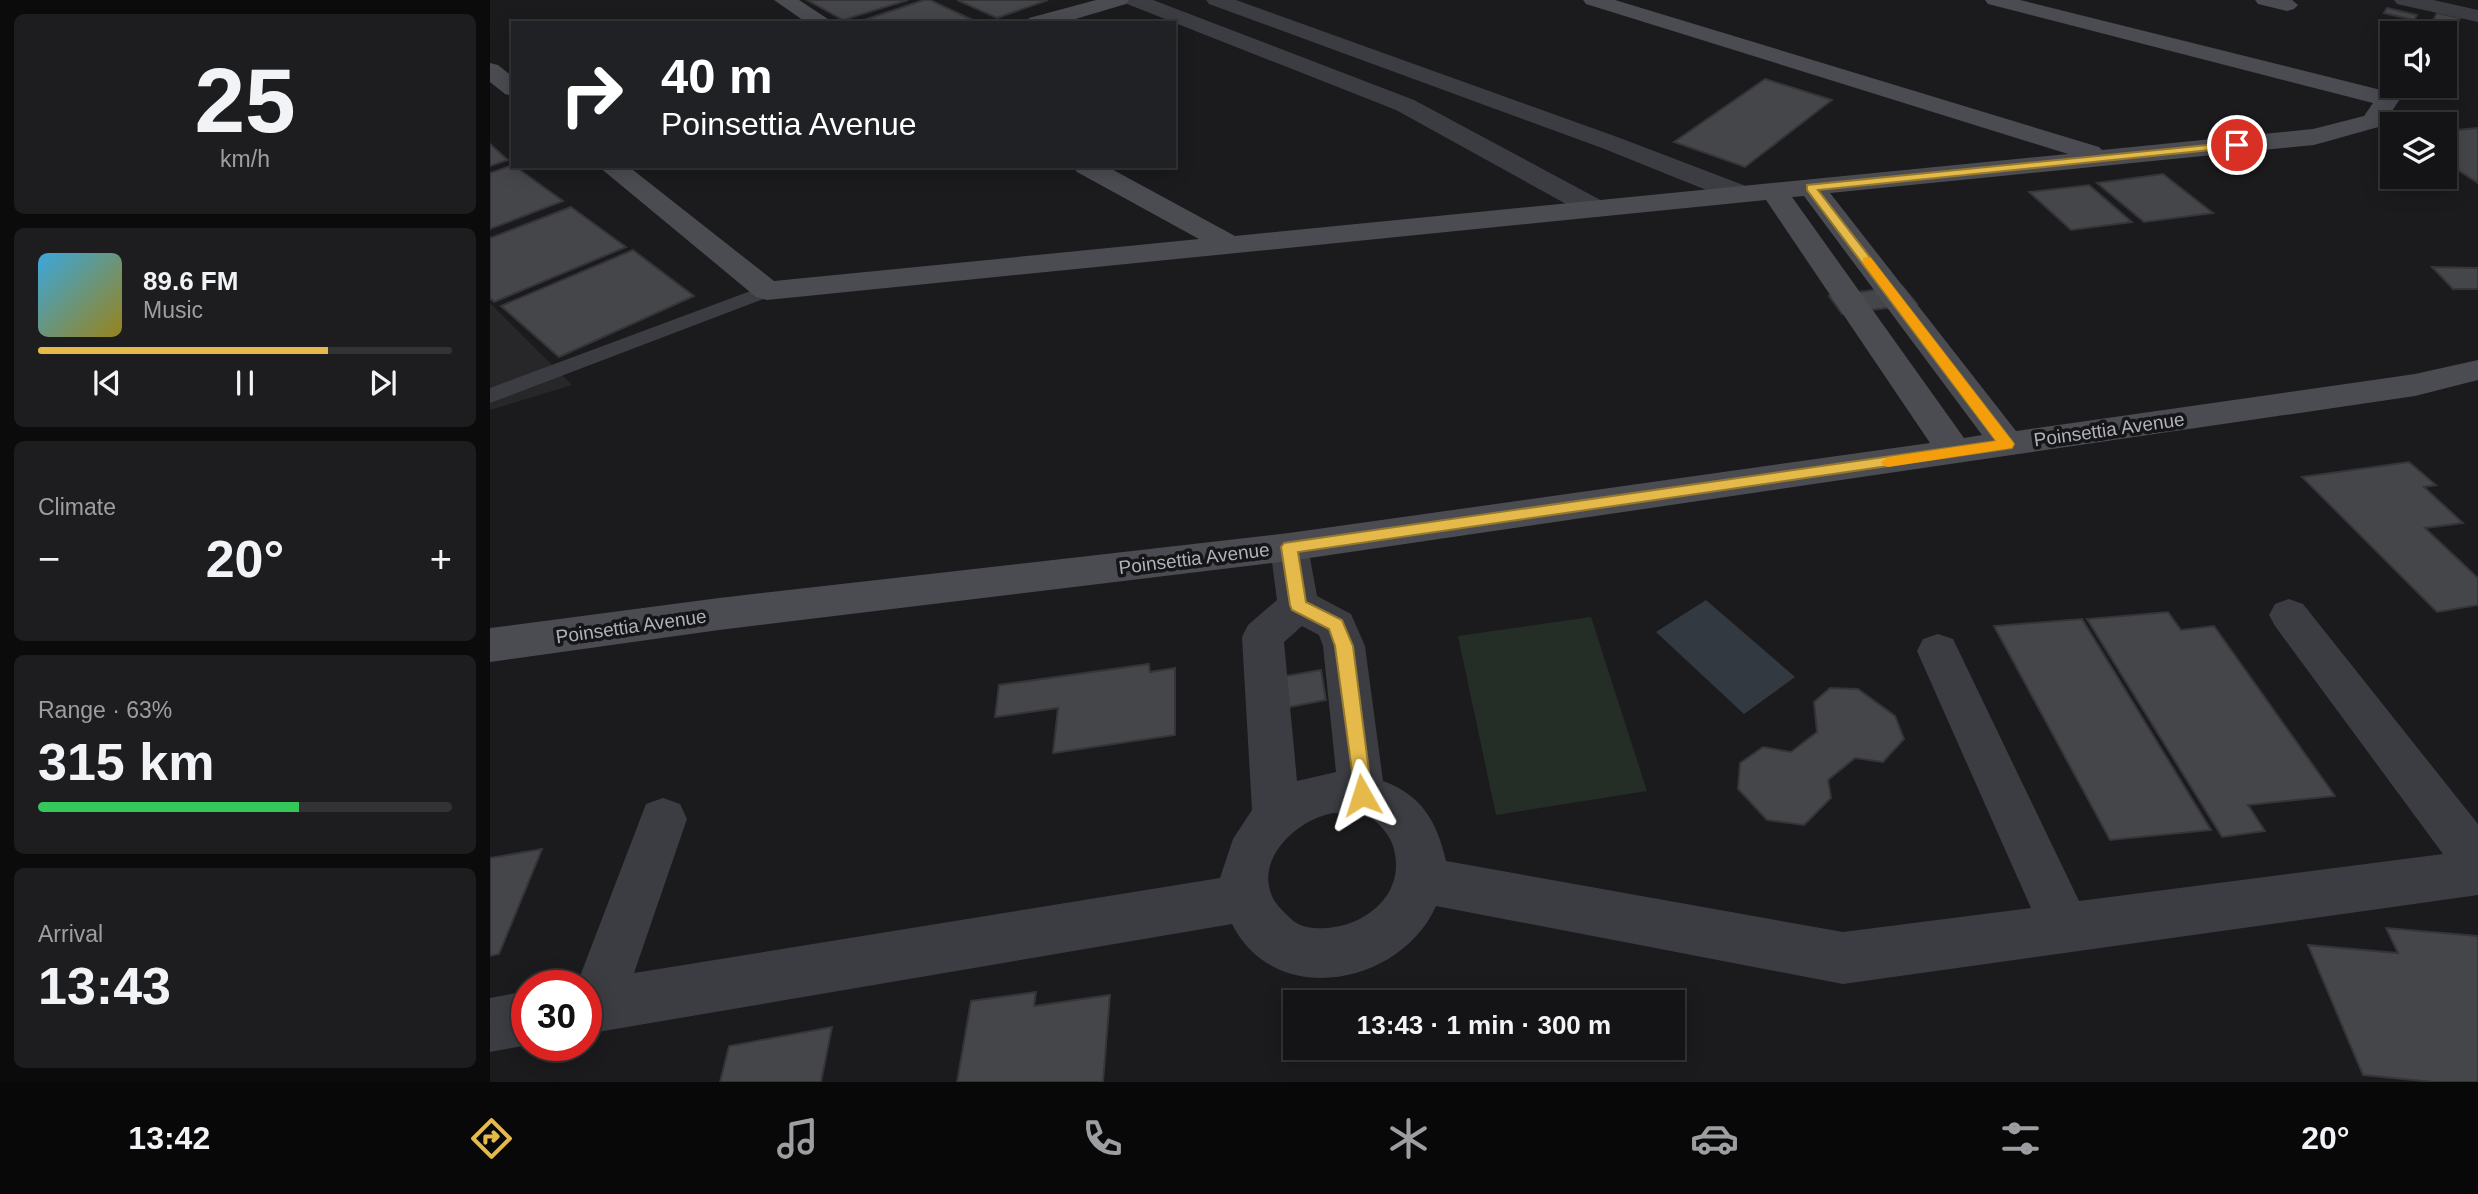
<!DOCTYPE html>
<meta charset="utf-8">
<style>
:root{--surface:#141416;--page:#1d1d1f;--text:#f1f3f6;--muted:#9d9ea1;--line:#333335;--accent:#e5ba4b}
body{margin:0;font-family:Arial,sans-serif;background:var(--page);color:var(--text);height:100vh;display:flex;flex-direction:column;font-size:26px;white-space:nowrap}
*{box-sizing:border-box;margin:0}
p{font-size:23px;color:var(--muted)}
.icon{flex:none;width:38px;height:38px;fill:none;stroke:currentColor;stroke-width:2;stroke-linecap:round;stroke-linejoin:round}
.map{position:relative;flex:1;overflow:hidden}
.side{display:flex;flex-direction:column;gap:14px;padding:14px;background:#0b0b0c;width:490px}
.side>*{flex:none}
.top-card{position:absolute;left:21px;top:21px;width:665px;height:147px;border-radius:0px;box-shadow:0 4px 18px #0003,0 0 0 2px var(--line);background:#202124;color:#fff;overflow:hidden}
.fabs{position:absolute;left:1890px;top:21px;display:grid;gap:14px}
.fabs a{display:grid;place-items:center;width:77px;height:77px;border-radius:0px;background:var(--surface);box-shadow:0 4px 18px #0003,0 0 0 2px var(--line);font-size:35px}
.speed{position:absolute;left:21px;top:970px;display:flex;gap:14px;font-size:35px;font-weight:700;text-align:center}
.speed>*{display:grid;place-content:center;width:91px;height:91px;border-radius:50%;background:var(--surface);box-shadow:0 4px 18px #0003,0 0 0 2px var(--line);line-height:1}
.speed .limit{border:10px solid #d22;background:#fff;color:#111}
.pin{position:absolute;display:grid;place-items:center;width:60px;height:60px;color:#fff;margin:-30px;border:4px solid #fff;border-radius:50%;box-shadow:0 2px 7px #0007}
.me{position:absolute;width:77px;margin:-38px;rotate:354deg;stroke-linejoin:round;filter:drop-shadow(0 0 5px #0008)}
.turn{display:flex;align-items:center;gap:24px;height:147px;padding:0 35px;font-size:32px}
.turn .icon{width:91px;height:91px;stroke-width:2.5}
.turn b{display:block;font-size:49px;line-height:60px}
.big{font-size:52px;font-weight:600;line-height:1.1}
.side .widget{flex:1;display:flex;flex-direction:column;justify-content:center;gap:10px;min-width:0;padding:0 24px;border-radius:10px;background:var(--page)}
.side .dial{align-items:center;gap:0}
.dial b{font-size:91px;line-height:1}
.song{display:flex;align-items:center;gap:21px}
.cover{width:84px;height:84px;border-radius:10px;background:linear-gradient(135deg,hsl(200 70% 55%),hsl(50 70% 35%))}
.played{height:7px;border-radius:4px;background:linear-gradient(90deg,var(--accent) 70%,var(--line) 70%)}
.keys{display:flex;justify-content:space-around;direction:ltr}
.heat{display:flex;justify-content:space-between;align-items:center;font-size:38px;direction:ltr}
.charge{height:10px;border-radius:5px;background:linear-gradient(90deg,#34c759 63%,var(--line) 0)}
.trip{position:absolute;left:793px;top:990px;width:402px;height:70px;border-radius:0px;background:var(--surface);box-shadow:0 4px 18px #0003,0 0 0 2px var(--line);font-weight:600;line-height:70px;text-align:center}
.dock{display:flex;height:112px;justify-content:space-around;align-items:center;background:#080809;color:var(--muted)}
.dock .icon{width:49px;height:49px}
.dock .current{color:var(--accent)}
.dock b{font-size:32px;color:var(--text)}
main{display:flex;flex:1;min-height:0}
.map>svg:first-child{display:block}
</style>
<main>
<section class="side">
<div class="widget dial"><b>25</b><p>km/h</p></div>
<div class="widget">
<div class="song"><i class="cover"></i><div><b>89.6 FM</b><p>Music</p></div></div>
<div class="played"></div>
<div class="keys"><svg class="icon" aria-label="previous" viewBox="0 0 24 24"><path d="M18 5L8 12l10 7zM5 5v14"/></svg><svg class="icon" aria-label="pause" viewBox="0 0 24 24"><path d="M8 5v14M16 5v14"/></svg><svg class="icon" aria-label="next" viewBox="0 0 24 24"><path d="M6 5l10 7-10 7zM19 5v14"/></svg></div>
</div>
<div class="widget"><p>Climate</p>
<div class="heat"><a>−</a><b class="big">20°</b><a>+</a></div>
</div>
<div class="widget"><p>Range · 63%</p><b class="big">315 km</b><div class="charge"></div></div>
<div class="widget"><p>Arrival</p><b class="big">13:43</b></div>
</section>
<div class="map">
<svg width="1988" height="1082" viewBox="0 0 1988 1082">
<rect width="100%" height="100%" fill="#1b1b1d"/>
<polygon fill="#27272a" points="0,303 82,385 0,410"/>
<polygon fill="#252d27" points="1101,617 1157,791 1006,815 968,636"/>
<polygon fill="#323941" points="1216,600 1305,677 1254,714 1166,632"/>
<g fill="#45464a" stroke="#353539" stroke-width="2">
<polygon points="317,0 418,0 353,20"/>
<polygon points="434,0 440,0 487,22 365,23"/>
<polygon points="467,0 558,0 507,18"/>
<polygon points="1897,8 1927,15 1924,20 1894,13"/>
<polygon points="1947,13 1970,18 1965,27 1942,22"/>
<polygon points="1275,79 1342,100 1255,167 1184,142"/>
<polygon points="1988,128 1988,183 1955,162 1955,131"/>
<polygon points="0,144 18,160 0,166"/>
<polygon points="23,165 73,201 0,229 0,173"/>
<polygon points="1673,174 1723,213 1654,222 1607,183"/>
<polygon points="1599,185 1642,222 1581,230 1539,192"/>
<polygon points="81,207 136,247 4,302 0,298 0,238"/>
<polygon points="143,250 204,296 69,357 11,306"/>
<polygon points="1942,267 1988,268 1988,289 1963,289"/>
<polygon points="1412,286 1427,304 1352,314 1339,296"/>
<polygon points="1919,462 1946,485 1934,487 1973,523 1935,528 1988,578 1988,605 1947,612 1812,477"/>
<polygon points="1678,612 1691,630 1724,626 1845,796 1758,805 1775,831 1732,837 1597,619"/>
<polygon points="1592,619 1721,830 1620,840 1504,626"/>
<polygon points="659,664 660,672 685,668 685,735 563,753 568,708 505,717 509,685"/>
<polygon points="831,670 836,700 794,708 790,677"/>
<polygon points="1340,688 1368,689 1405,716 1414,739 1393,762 1365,758 1338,780 1341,798 1314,825 1277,820 1248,789 1250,763 1273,747 1301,752 1327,732 1324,702"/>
<polygon points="52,849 9,954 0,956 0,858"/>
<polygon points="1896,928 1988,936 1988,1082 1943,1082 1873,1075 1818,945 1908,953"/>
<polygon points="546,992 544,1006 620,995 613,1082 467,1082 481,1001"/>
<polygon points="342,1027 331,1082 230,1082 239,1046"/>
</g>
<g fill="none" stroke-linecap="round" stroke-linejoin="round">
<polygon fill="#3c3d42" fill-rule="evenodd" points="277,285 284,287 287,291 284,295 0,403 0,388"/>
<g fill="#3c3d42" fill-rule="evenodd">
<polygon points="634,0 663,0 924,100 1116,203 1120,209 1116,215 1106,217 1096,215 906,110 637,4"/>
<polygon points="716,0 746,0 1130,138 1261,188 1265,194 1261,200 1251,202 1241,200 1112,148 719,4"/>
<polygon points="1904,0 1943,0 1988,10 1988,22 1907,4"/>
<path d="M799,533L813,537L818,547L827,596L861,614L875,646L893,781C932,795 947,822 956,861L1353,932L1541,908L1427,651L1433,639L1448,634L1463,639L1589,901L1953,854L1785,626L1779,615L1785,604L1799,599L1813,604L1988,824V895L1353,984L946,906C911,985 785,1010 742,924L96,1034V985H84L87,984L156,804L173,798L190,804L197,819L144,973L730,878L743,839L762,810L752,637L758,625L787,600L780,547L785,537ZM812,626L829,635L833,646L846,772L807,781L794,642ZM843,813C855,814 869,814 880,818C890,823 900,836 903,846C917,891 880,924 838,928C823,929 809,928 799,917C793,911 785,904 782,896C765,857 809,819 843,813Z"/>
<polygon points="37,991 38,1045 0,1052 0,998"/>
</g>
<g fill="#4a4c52" fill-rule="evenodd">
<polygon points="284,0 309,0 344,23 317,23"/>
<polygon points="606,0 639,0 636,4 572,23 536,23 539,18"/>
<path d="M1093,0H1125L1609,147L1612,150L1823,129L1874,116L1883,103L1498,4L1495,0H1530L1907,94L1910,99L1892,126L1824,145L1340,193L1526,431L1925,374L1988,360V380L1925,396L799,561L229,630L0,662V628L229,598L799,533L1440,443L1276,200L277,300L266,297L108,166H138L284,281L709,239L587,172L583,166H616L745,236L1578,154L1096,4ZM1314,196L1492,435L1474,438L1302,197Z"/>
<polygon points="1765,0 1802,0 1808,5 1804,9 1797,11 1768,4"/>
<polygon points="0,63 8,65 23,77 23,96 15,94 0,82"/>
</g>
</g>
<polygon fill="#e5ba4b" stroke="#957931" stroke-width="2" points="1747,142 1752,145 1750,147 1328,190 1522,441 1524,444 1522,448 808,552 816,602 852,620 863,646 882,795 879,801 872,803 866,801 845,646 839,629 802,610 800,605 791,547 794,543 1506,441 1317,190 1317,185"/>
<polygon fill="#f59e0b" points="1377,257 1381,258 1522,441 1524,444 1522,448 1398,467 1393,465 1391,462 1398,457 1506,441 1373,263 1373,258"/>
<g text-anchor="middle" stroke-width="7" stroke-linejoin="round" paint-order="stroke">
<g font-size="19" fill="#afb2bb" stroke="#161618">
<text transform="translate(1619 429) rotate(-8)" y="7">Poinsettia Avenue</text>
<text transform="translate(704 558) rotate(-7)" y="7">Poinsettia Avenue</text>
<text transform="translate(141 626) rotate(-8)" y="7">Poinsettia Avenue</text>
</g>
</g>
</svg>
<div class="fabs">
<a><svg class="icon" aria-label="sound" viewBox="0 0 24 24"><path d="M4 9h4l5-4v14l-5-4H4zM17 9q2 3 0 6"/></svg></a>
<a><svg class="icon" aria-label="layers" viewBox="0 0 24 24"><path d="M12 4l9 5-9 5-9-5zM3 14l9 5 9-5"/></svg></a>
</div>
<div class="speed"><div class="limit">30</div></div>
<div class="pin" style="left:1747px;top:145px;background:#d93025"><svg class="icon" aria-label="arrive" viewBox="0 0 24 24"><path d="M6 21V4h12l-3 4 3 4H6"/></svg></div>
<svg class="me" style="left:872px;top:795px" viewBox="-20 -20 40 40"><path d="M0-17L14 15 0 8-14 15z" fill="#e5ba4b" stroke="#fff" stroke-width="4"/></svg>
<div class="trip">13:43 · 1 min · 300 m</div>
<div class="top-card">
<div class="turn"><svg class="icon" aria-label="right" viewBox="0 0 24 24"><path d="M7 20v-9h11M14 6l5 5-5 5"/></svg><div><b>40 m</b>Poinsettia Avenue</div></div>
</div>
</div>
</main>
<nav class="dock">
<b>13:42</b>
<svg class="icon current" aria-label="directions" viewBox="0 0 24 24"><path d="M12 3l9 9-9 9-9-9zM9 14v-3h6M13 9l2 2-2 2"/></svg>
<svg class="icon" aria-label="music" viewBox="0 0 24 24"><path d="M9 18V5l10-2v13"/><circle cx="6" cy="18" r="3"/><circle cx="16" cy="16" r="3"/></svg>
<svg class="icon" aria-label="phone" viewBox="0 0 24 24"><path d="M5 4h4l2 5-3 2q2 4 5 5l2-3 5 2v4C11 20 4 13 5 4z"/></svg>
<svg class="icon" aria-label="climate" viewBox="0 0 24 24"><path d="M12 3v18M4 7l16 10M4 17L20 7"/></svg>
<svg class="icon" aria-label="car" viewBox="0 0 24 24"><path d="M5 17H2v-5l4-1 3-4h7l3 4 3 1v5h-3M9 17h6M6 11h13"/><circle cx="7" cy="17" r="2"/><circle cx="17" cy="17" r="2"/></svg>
<svg class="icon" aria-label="filters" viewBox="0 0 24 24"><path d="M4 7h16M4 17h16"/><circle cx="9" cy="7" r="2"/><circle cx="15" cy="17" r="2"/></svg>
<b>20°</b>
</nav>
